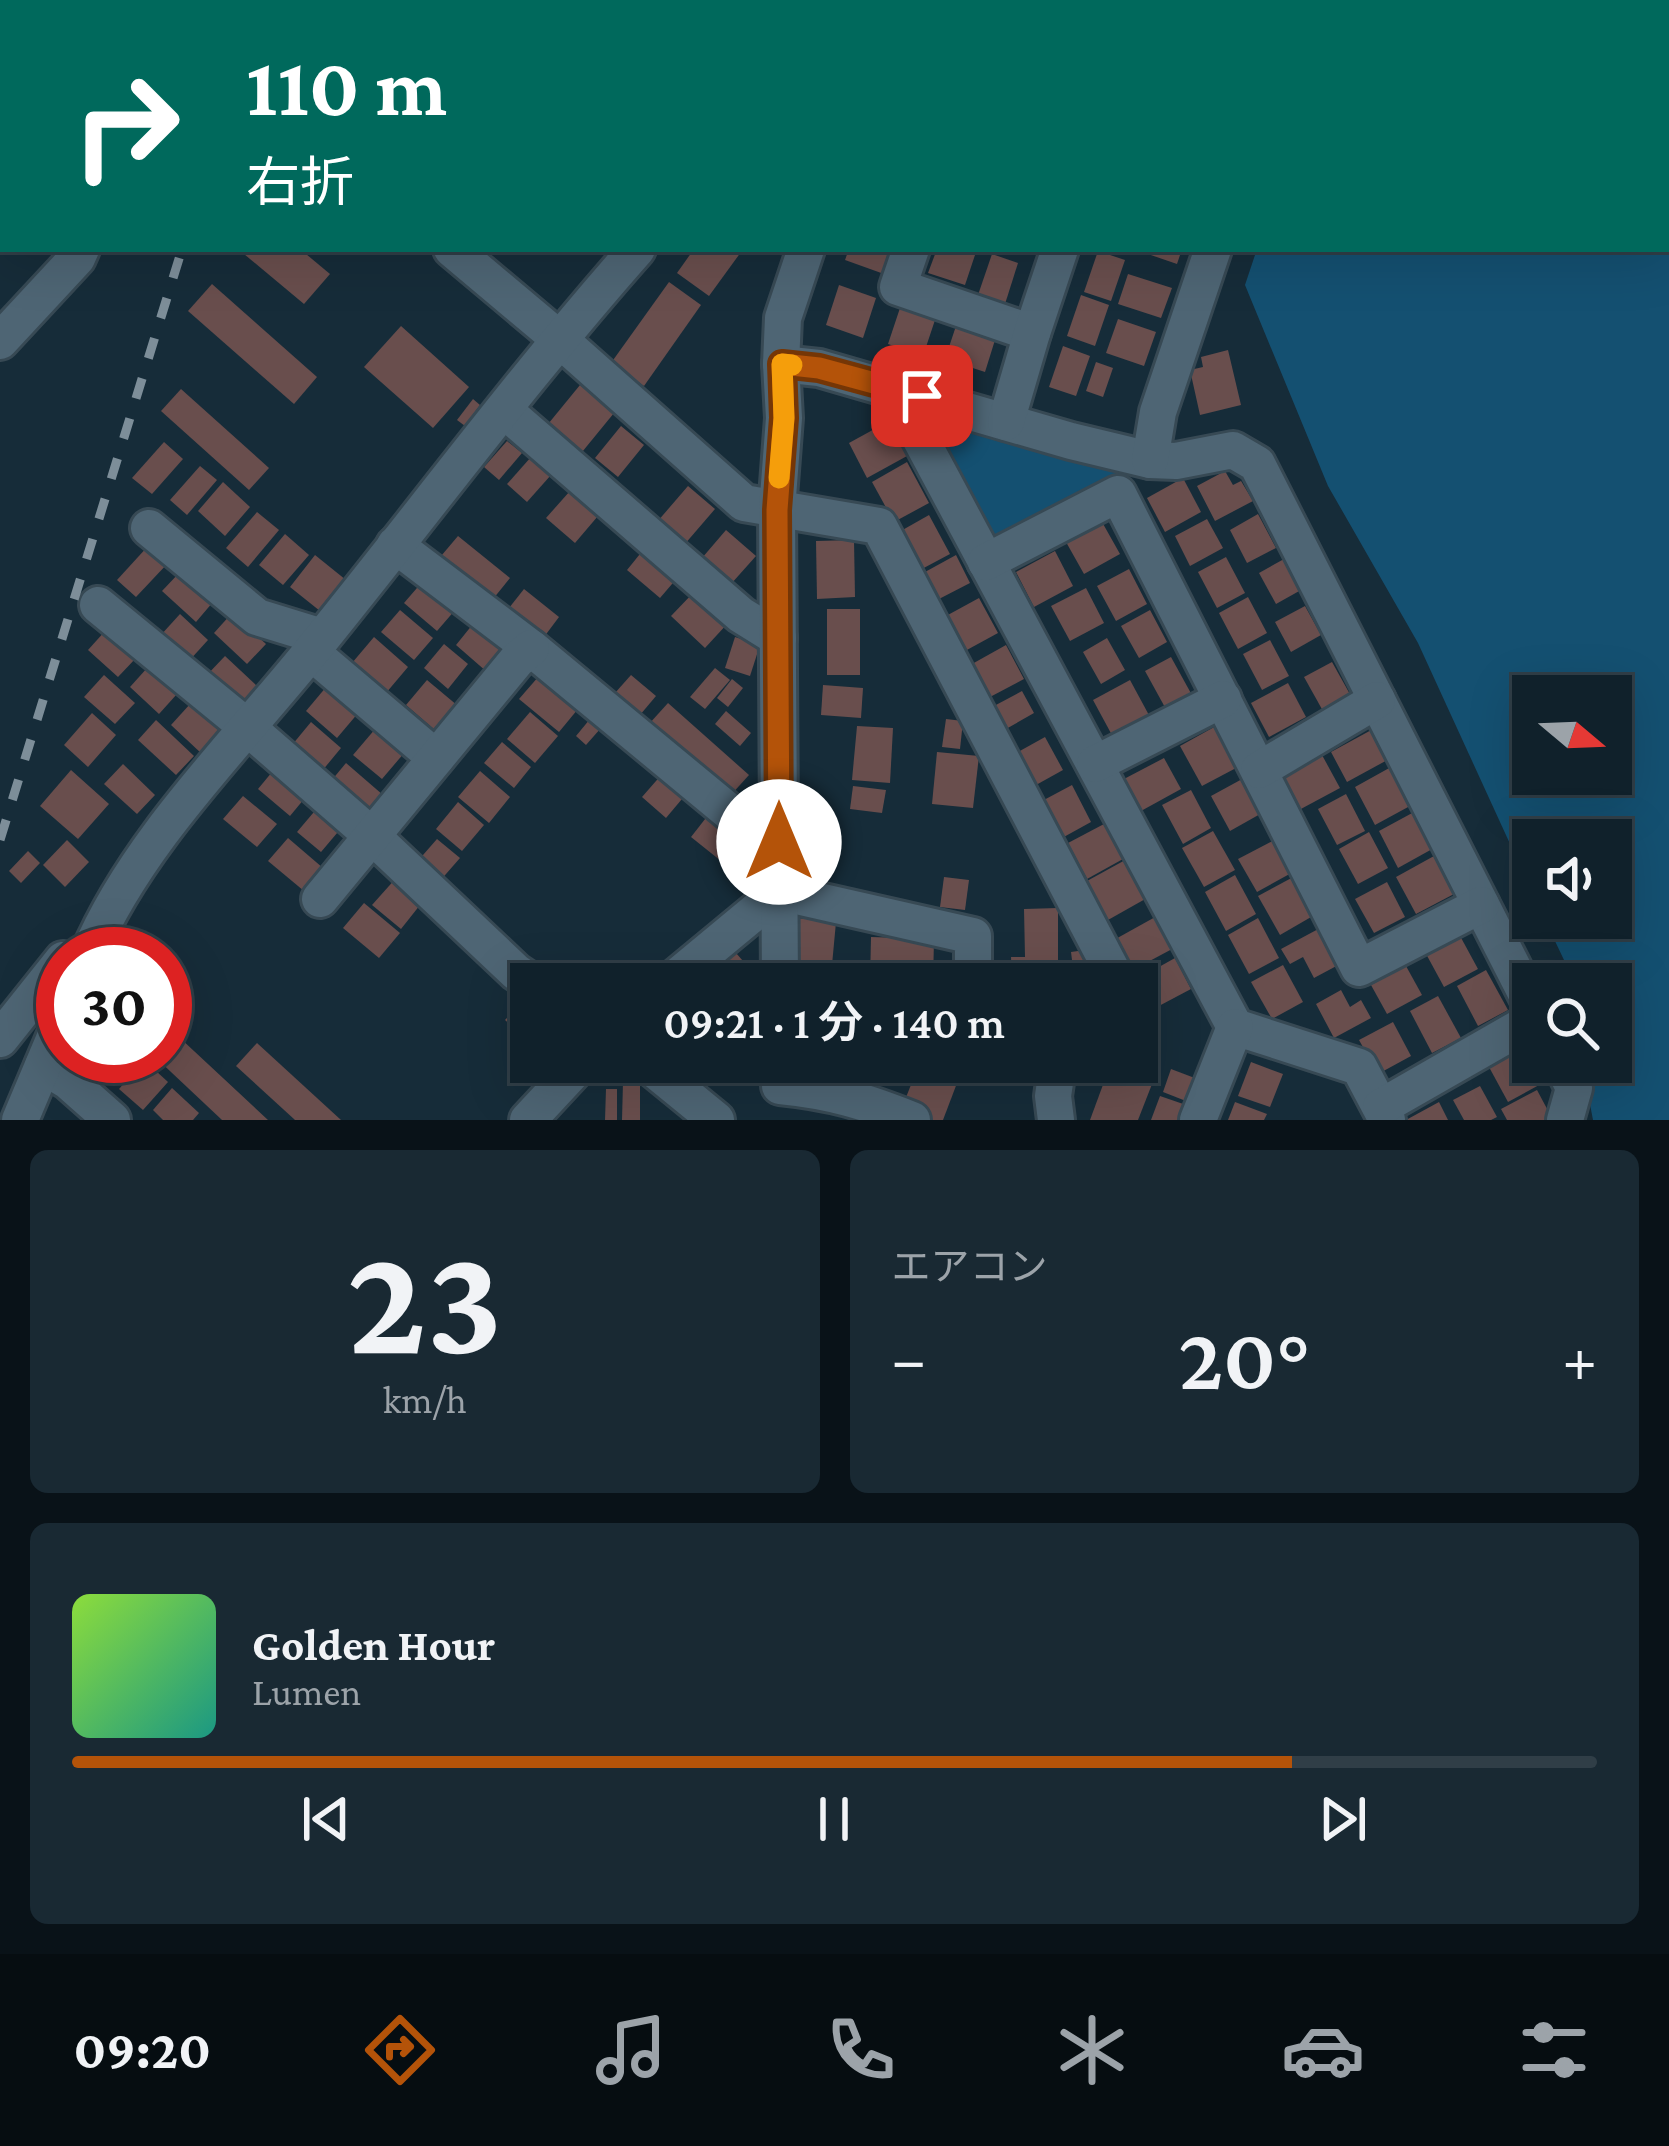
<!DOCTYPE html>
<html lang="ja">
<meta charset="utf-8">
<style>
:root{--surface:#10212b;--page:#192933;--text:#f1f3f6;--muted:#9ca3a9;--line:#303e47;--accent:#b45309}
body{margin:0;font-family:"Crimson Pro","Noto Sans JP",serif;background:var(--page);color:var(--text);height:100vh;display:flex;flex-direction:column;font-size:45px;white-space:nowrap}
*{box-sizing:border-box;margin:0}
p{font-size:39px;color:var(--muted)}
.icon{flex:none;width:66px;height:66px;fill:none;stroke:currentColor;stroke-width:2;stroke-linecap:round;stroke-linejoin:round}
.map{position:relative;height:1120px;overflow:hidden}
.sheet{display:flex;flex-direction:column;gap:30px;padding:30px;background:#091218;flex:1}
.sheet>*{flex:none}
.top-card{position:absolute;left:0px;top:0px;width:1671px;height:252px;box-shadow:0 12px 48px #0002,0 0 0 3px var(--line);background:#00695c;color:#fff;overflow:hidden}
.needle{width:78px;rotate:109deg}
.controls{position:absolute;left:1512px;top:675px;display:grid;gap:24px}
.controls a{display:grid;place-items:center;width:120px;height:120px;border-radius:0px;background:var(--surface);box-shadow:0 12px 48px #0002,0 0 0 3px var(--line);font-size:60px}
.speed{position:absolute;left:36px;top:927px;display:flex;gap:24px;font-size:60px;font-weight:700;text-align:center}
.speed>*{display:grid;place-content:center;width:156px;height:156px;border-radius:50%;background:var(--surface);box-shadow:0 12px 48px #0002,0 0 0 3px var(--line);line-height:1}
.speed .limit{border:18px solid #d22;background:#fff;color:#111}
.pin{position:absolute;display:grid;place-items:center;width:102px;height:102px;color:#fff;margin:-51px;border-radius:24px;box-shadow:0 6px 18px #0006}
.me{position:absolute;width:132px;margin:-66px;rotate:0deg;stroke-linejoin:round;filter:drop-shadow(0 0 9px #0008)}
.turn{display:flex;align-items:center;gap:42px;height:252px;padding:0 48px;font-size:54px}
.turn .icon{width:156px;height:156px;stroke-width:2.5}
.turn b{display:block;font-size:84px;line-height:102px}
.big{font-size:90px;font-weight:600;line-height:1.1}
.sheet .tile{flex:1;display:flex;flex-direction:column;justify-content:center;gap:18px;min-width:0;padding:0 42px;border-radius:18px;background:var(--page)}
.sheet .dial{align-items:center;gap:0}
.dial b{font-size:156px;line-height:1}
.song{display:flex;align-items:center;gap:36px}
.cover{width:144px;height:144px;border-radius:18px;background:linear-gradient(135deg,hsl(90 70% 55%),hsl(170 70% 35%))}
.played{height:12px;border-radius:6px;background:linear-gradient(90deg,var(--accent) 80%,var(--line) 80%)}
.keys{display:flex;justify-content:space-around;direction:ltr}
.heat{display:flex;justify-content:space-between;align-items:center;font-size:66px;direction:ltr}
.sheet .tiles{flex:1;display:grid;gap:30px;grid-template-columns:1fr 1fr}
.tile:last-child{grid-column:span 2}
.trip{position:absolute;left:510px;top:963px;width:648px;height:120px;border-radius:0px;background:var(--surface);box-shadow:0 12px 48px #0002,0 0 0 3px var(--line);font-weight:600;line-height:120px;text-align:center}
.tab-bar{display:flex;height:192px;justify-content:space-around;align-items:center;background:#060d11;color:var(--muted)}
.tab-bar .icon{width:84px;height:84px}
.tab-bar .selected{color:var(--accent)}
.tab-bar b{font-size:54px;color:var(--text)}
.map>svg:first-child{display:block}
</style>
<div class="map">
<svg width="1669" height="1120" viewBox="0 0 1669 1120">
<rect width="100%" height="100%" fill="#162c39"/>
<g fill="#145071" fill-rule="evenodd">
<path d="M1343,0H1669V1120H1593L1582,1062H1611V984H1568L1564,960L1544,918H1611V840H1533V894L1418,643L1328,486L1245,285L1257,249H1668V3H1342ZM1533,696H1611V774H1533Z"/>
<polygon points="955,422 1121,471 1124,480 1005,542 986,534 939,439"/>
</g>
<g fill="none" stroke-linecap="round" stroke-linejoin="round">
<g stroke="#2a78a5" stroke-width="51">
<polyline points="174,0 178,3"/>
<polyline points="286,3 288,0"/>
</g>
</g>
<g fill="#694e4d">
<polygon points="238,249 300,249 330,274 304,304"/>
<polygon points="694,249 736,249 741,252 709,296 677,273"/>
<polygon points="849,249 893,249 884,274 845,260"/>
<polygon points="937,249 977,249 965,285 928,273"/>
<polygon points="1146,249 1182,249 1177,264 1145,253"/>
<polygon points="1098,251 1125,260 1111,301 1084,292"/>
<polygon points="992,254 1018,263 1005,304 978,295"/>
<polygon points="1128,274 1172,288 1161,318 1118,304"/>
<polygon points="669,282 701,305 644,386 611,363"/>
<polygon points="212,284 317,377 294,404 188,311"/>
<polygon points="839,285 876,298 863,338 826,325"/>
<polygon points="1081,295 1109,305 1095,346 1067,336"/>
<polygon points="900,308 935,320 923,356 888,344"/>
<polygon points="1118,319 1156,332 1144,366 1106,353"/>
<polygon points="401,326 469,387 433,428 364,367"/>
<polygon points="956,326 995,340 985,372 945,359"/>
<polygon points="1063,346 1090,356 1076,396 1049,387"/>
<polygon points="1228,350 1241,405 1200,415 1190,370 1203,367 1201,357"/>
<polygon points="1096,362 1113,368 1103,397 1086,391"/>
<polygon points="580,385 614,413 578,457 544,429"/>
<polygon points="181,389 269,468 249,490 161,411"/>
<polygon points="473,399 480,405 465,426 457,420"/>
<polygon points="889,421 907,456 867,478 849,443"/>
<polygon points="621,426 644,445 618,477 595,458"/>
<polygon points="507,441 522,453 499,480 484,467"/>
<polygon points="164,442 183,459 152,494 132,478"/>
<polygon points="531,457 551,475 527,502 507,484"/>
<polygon points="907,462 929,503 894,522 872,482"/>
<polygon points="200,466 217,480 187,515 170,500"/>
<polygon points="1225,471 1233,485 1241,481 1253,501 1215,521 1197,486"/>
<polygon points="1183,478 1201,512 1165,532 1147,498"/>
<polygon points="223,482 250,507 225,536 198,511"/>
<polygon points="688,486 715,509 684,545 657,522"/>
<polygon points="570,491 598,516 575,543 546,518"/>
<polygon points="257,512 279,530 248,567 226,548"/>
<polygon points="1258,514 1276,548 1247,563 1230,530"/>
<polygon points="929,515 950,554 920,570 899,532"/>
<polygon points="1207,519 1223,548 1190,566 1175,536"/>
<polygon points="1102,522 1120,554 1084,574 1066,542"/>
<polygon points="726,530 756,556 731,584 702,558"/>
<polygon points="285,534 309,555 283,585 259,565"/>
<polygon points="458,536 510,578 489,604 436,562"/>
<polygon points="854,540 855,597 817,599 816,541"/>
<polygon points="149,545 168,563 136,597 117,580"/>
<polygon points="644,549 678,577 660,598 627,570"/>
<polygon points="1055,551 1073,586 1034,607 1016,572"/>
<polygon points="315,555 346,580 320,611 290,587"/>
<polygon points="956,555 970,583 939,599 925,572"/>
<polygon points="1226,557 1245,593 1217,608 1198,572"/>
<polygon points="1284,559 1301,590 1276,604 1259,573"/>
<polygon points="1129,569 1147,604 1116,621 1097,586"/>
<polygon points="180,572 213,602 196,622 162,591"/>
<polygon points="423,581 456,609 437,631 404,603"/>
<polygon points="1086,588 1104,623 1070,641 1051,606"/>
<polygon points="524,589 559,617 541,641 505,613"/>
<polygon points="694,592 728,623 705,648 671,616"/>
<polygon points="1248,597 1267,633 1238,649 1219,613"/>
<polygon points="979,598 998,633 965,651 946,616"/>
<polygon points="1305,606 1321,635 1291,652 1275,622"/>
<rect x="827" y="609" width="33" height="66"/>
<polygon points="400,610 433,638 414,660 381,632"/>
<polygon points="1150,610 1167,642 1139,658 1121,626"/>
<polygon points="232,613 266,644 247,664 214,633"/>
<polygon points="180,614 208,640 188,662 160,636"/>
<polygon points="473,624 505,651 487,672 456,645"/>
<polygon points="106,630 136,658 118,677 88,650"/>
<polygon points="374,637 408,667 386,693 352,663"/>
<polygon points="735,637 760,645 750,676 725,668"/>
<polygon points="1107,638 1125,670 1101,684 1083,652"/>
<polygon points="1270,640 1289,676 1262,690 1243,654"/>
<polygon points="444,644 468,664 448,689 424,668"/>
<polygon points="1006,645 1024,679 990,697 972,664"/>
<polygon points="225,656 257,686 238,707 205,677"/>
<polygon points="1171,657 1193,697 1167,711 1145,671"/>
<polygon points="1332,662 1351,696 1323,711 1304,677"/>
<polygon points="148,667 177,694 159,714 130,687"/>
<polygon points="715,668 730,680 705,709 690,697"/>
<polygon points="104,675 135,703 115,724 84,697"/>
<polygon points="631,675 656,696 640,715 615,693"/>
<polygon points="539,676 578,709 559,732 519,699"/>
<polygon points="732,679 743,688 728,707 717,698"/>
<polygon points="427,680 458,706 436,731 406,705"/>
<polygon points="1130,680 1150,717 1113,737 1093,700"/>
<polygon points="1288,683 1306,717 1269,737 1251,703"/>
<polygon points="823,685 863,688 861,718 821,715"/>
<polygon points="327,686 359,712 337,738 306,711"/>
<polygon points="1022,691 1034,713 1006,729 994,706"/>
<polygon points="191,703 222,732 202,754 171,725"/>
<polygon points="668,703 749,775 730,796 649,724"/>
<polygon points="726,711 751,733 740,746 715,724"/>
<polygon points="530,712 558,736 535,763 507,739"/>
<polygon points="92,713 116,735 88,767 64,745"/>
<polygon points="590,719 601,728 586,745 576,736"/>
<polygon points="946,719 963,721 960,749 942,747"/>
<polygon points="156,720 194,756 176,775 138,740"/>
<polygon points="311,722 341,748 322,771 292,745"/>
<polygon points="857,726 893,728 890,783 852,780"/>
<polygon points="1216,726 1238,767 1202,786 1180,746"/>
<polygon points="376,728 405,752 382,779 353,755"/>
<polygon points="1375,728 1391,758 1347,782 1331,752"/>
<polygon points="1045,737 1063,770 1036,785 1018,752"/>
<polygon points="502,742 531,767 514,788 484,763"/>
<polygon points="937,752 979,756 973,808 932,804"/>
<polygon points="1322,755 1340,788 1299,810 1282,777"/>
<polygon points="1164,758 1181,789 1141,811 1124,779"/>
<polygon points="346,763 383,795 363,818 326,787"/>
<polygon points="123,764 155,795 137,814 104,784"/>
<polygon points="277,766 309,793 290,816 258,789"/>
<polygon points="1391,767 1400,785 1410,780 1421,800 1375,825 1355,787"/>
<polygon points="71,770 109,804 78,839 40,806"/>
<polygon points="480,771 510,797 489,823 458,797"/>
<polygon points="663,773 687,793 666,818 642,797"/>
<polygon points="1244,778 1262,813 1230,831 1211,796"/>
<polygon points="1072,785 1091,822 1062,838 1042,801"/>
<polygon points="853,786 886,790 882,813 850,809"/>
<polygon points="1191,790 1211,828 1183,844 1162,805"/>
<polygon points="1346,794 1365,831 1337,845 1318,809"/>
<polygon points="243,796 277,824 257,847 223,819"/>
<polygon points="458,802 484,825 462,851 436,829"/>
<polygon points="319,806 343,826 321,852 297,832"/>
<polygon points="1414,812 1434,848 1398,868 1379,831"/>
<polygon points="709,814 749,847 731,869 691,837"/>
<polygon points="1104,824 1123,859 1087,879 1068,843"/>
<polygon points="1213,831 1235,870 1204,887 1182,848"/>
<polygon points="1369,832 1388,868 1358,884 1339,849"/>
<polygon points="288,838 323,868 304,891 268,861"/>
<polygon points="1278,838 1295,871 1257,892 1238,859"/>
<polygon points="437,839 460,858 439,882 416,863"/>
<polygon points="67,840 89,862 65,887 43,865"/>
<polygon points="28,851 40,863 21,883 9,871"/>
<polygon points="1434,856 1454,894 1416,914 1396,877"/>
<polygon points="1127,859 1147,898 1108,920 1087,881"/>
<polygon points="1235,875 1256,914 1226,931 1205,892"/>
<polygon points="1297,875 1318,913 1280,935 1258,896"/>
<polygon points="397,877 424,900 401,929 372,905"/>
<polygon points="944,877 969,880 965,910 940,907"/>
<polygon points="1387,882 1405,917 1374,933 1355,899"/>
<polygon points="364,903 400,933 379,958 343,928"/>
<polygon points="1058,908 1058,968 1040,968 1040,981 1012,981 1011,957 1025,957 1024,909"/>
<polygon points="1157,916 1174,948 1129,972 1112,941"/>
<polygon points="797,918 836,922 832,965 792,961"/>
<polygon points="1258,918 1279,958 1249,974 1228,935"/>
<polygon points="1322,927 1342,963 1314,978 1303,957 1290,964 1281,949"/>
<polygon points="1459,934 1478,969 1444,987 1425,952"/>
<polygon points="871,937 934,939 933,983 870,982"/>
<polygon points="1092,949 1096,983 1075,984 1071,952"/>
<polygon points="736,953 758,978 751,984 712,984 708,979"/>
<polygon points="1175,958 1191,989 1157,1007 1141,977"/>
<polygon points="1283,965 1303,1002 1272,1019 1251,982"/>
<polygon points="1406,966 1422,995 1387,1014 1371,985"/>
<polygon points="797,970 838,974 837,984 795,984"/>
<polygon points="1486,970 1508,1010 1478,1026 1457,986"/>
<polygon points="1341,990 1350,1007 1361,1000 1371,1018 1334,1038 1316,1004"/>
<polygon points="1438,996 1461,1038 1432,1053 1410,1011"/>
<polygon points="527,997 531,1000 531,1044 505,1020"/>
<polygon points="1393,1022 1411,1056 1378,1074 1359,1040"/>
<polygon points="165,1024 268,1120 222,1120 154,1056 165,1056"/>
<polygon points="257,1043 341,1120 295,1120 236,1066"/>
<polygon points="1520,1050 1539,1085 1508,1102 1489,1067"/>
<polygon points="87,1056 124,1056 103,1079 83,1061"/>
<polygon points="144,1060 168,1082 143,1110 119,1089"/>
<polygon points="688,1062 736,1062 715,1086"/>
<polygon points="920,1062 965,1062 943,1120 928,1120 901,1110"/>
<polygon points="1251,1062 1283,1074 1270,1107 1238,1096"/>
<polygon points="1111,1063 1154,1079 1138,1120 1090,1120"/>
<polygon points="1171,1069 1200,1080 1191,1103 1163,1092"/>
<polygon points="623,1082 640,1082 640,1120 622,1120"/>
<polygon points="1480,1086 1497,1117 1491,1120 1464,1120 1453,1100"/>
<polygon points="172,1088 199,1113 193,1120 163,1120 153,1110"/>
<polygon points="606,1089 617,1089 617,1120 605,1120"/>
<polygon points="1537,1090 1553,1120 1507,1120 1501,1109"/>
<polygon points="1160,1096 1189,1106 1183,1120 1151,1120"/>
<polygon points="1235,1102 1267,1114 1264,1120 1228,1120"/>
<polygon points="1439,1102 1448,1120 1406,1120"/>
</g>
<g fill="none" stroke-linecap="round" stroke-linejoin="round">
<g stroke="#374954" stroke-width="42">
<g id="minor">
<polyline points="2,0 5,3"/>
<polyline points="140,0 143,3"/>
<polyline points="1192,0 1200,3"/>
<polyline points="888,3 889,0"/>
<polyline points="994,3 995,0"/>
<polyline points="1144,3 1145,0"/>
<polyline points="1296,3 1297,0"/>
<polyline points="0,86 3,81"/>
<polyline points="0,187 3,190"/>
<polyline points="452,249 558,338 744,503 879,526 1119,984"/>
<polyline points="911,249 898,287 1032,333"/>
<polyline points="0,341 77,258 81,249"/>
<polyline points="781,364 819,368 1071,441 1150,460 1176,461 1233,450 1257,464 1533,1007"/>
<polyline points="922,396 919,436 1235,1027 1359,1067 1387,1120"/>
<polyline points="504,410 741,615 778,638"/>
<polyline points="1006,422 1032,333 1060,249"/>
<polyline points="1150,460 1158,412 1213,249"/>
<polyline points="149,528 257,617 322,637"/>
<polyline points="395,545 531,648 744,824 779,842"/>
<polyline points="986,562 1118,494 1359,968 1481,905"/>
<polyline points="98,605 247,727 371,835 516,972 534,984"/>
<polyline points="311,652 436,758"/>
<polyline points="1095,764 1223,699"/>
<polyline points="1259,770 1377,700"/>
<polyline points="320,899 517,660 531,648"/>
<path d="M89,954C136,843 234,747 310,653C419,519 522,379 637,249"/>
<polyline points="668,984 779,892 973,936 973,984"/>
<polyline points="780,984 777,510 784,418 781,364 783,318 806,249"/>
<polyline points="0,1039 63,960"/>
<polyline points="645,1062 716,1120"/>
<polyline points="1561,1062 1574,1088 1565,1120"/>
<polyline points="43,1066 68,1081 112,1120"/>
<path d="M780,1086C831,1091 864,1101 912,1120"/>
<polyline points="1381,1107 1533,1020"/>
<polyline points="20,1120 63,1018"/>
<polyline points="528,1120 582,1062"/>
<polyline points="1056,1120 1053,1096 1058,1062"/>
<polyline points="1198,1120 1235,1027"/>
</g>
</g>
<use href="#minor" stroke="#4e6574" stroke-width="36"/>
<g stroke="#7d8e99" stroke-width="9" stroke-dasharray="21 21" stroke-linecap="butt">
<polyline points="258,3 259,0"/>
<polyline points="0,840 182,249"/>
</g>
</g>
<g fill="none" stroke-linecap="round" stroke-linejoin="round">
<g stroke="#753606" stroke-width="30">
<polyline id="route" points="779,842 777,510 784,418 782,364 819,368 922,396"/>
</g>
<use href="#route" stroke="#b45309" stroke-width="21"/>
<polyline stroke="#f59e0b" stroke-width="21" points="779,478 784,418 782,364 792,365"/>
</g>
</svg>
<div class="controls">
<a><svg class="needle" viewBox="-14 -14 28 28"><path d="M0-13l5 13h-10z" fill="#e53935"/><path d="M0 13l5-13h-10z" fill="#9ca3a9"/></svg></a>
<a><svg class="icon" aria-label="sound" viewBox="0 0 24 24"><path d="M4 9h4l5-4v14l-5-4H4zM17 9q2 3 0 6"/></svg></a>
<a><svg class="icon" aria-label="search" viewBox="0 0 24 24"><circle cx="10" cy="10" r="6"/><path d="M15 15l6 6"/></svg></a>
</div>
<div class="speed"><div class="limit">30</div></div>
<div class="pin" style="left:922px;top:396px;background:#d93025"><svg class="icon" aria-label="arrive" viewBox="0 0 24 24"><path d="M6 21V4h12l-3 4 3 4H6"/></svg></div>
<svg class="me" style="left:779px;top:842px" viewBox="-20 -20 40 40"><circle r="19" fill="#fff"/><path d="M0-13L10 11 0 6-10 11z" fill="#b45309"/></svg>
<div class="trip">09:21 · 1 分 · 140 m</div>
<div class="top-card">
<div class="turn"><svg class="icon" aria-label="right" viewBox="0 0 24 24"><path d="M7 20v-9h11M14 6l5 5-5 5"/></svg><div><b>110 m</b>右折</div></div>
</div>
</div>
<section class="sheet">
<div class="tiles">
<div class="tile dial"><b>23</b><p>km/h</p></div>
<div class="tile"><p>エアコン</p>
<div class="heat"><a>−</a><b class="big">20°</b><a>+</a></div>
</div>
<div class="tile">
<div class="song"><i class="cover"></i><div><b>Golden Hour</b><p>Lumen</p></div></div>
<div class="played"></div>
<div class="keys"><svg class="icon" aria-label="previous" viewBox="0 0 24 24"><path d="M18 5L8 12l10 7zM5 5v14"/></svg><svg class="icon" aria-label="pause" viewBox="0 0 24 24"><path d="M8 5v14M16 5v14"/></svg><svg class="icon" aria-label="next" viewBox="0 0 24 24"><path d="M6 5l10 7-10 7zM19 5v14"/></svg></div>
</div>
</div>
</section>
<nav class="tab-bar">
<b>09:20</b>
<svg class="icon selected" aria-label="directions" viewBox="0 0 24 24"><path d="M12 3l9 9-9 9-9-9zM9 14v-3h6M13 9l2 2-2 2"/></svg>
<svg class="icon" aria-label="music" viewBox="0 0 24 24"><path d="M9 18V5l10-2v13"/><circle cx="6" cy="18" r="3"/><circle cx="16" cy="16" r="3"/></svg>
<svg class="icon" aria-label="phone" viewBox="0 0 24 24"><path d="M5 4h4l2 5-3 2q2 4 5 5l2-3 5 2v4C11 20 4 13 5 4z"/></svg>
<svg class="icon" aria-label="climate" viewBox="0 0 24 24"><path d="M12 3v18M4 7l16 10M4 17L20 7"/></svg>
<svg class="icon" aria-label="car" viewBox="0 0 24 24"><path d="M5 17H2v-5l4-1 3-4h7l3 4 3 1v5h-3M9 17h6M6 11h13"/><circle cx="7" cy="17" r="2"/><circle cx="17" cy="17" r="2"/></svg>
<svg class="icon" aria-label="filters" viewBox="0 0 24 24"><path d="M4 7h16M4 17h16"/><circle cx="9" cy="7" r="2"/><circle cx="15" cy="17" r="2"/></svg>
</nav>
